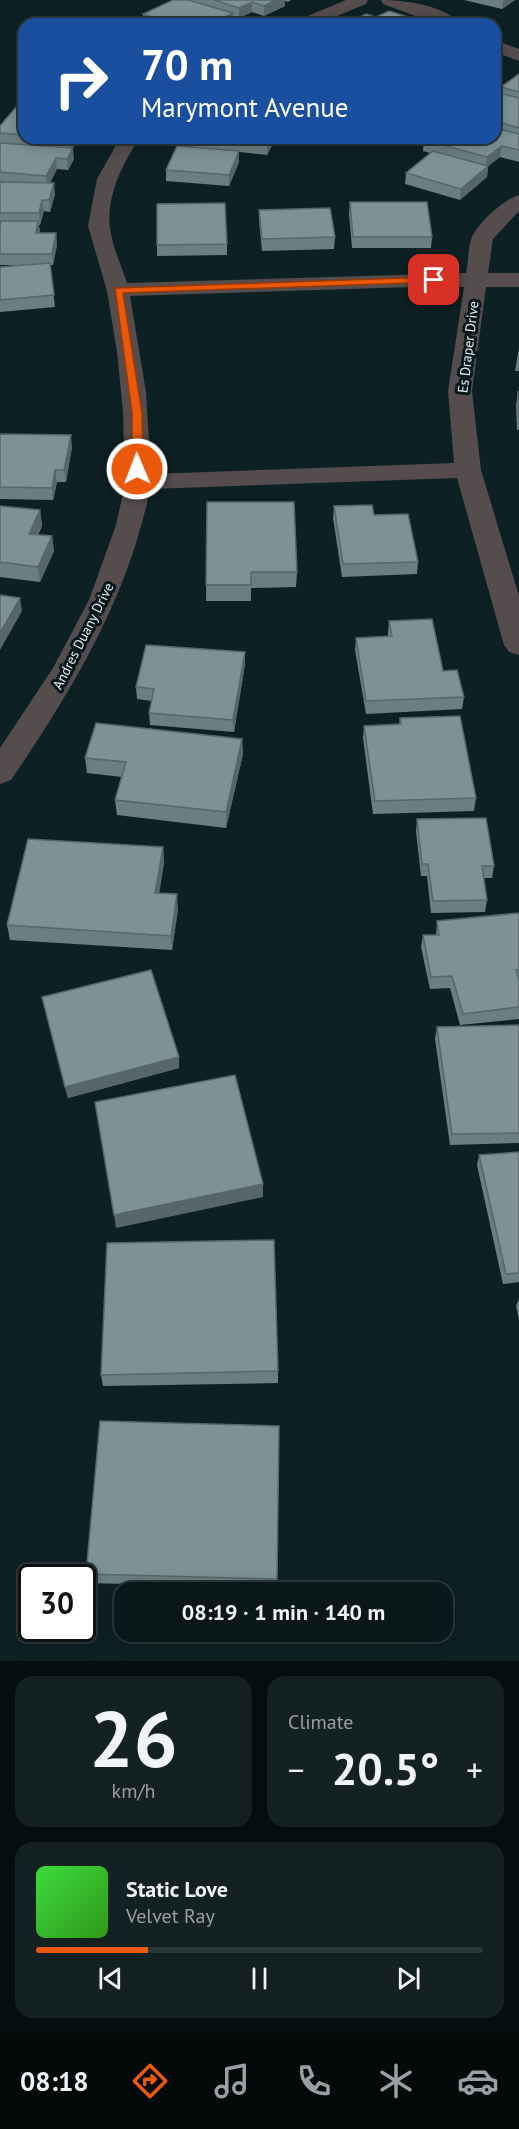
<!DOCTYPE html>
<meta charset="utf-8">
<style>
:root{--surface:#0a181a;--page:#132123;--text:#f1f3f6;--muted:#99a0a2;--line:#2a3739;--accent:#ea580c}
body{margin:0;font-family:"PT Sans",sans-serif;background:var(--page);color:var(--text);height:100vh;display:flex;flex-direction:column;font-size:22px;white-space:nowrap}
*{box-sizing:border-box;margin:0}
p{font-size:20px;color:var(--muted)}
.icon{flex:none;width:33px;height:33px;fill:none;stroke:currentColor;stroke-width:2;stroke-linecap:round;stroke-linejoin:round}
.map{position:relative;height:1661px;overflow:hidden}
.details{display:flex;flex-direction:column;gap:15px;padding:15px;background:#060d0e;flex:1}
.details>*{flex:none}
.guide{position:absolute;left:18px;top:18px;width:483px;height:126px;border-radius:18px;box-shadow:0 3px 15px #0003,0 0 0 2px var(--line);background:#1a4fa0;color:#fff;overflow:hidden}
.speed{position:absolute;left:18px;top:1564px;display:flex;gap:12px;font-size:30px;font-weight:700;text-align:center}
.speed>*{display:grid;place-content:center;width:78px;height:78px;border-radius:50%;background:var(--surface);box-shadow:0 3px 15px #0003,0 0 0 2px var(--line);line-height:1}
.speed .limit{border:3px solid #111;border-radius:9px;background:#fff;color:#111}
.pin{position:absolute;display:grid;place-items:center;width:51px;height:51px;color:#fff;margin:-26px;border-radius:12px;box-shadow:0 3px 9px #0006}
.me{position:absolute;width:66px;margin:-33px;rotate:359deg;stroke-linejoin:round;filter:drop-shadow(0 0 4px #0008)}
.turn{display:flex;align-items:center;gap:21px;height:126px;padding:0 24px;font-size:27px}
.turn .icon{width:78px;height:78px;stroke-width:2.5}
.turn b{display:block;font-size:42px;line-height:51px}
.big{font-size:45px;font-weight:700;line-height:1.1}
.details .tile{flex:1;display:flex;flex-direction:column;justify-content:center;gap:9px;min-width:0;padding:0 21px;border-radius:18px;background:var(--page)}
.details .dial{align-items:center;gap:0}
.dial b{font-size:78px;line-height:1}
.song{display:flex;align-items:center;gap:18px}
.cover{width:72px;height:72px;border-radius:9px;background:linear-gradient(135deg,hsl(120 70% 55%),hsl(110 70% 35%))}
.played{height:6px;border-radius:3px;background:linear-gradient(90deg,var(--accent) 25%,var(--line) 25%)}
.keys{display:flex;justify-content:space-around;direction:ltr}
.heat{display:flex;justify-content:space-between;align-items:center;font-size:33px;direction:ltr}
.details .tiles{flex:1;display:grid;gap:15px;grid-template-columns:1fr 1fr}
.tile:last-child{grid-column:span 2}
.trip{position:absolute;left:114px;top:1582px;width:339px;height:60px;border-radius:18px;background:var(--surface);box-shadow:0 3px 15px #0003,0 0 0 2px var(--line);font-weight:700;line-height:60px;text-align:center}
.tab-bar{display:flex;height:96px;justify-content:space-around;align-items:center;background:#040a0a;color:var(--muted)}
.tab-bar .icon{width:42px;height:42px}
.tab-bar .current{color:var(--accent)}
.tab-bar b{font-size:27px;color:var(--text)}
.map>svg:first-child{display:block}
</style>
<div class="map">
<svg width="519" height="1661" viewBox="0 0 519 1661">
<rect width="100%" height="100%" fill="#0d2023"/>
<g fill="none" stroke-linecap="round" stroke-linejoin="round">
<g fill="#544c4d" fill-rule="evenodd">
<polygon points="346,0 368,0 366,4 318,24 295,24 298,20"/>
<path d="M381,0C403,0 445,5 460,24H437L383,4Z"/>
<polygon points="495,40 519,49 519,61 495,52"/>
<path d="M120,138H140C121,165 104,201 111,234C114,251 122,267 127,283L466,273C468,263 468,250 471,240C475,225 504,199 519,195V211L493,239L488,273H519V287H486L472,391L481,470L519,596V655L509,652L504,645L457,478L150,489C128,598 73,689 11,780L0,784V748L53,668L89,600L116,525L125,485L123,412L117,352L107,291L88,226L97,179ZM412,287H464L448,391L454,463L151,474L146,392L130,296Z"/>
</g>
</g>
<g fill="#6b7e81">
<polygon points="173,0 291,0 288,2 285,1 285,6 264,16 252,12 239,18 233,16 233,23 232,24 143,24 143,14"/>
<polygon points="464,0 515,0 502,9"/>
<polygon points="519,74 519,162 500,157 488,166 487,177 460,200 405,184 406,173 430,153 423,151 424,140 495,138 495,96 500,93 501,87"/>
<polygon points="24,107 24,138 88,138 85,143 77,142 72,148 74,159 68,170 57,169 50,183 55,194 50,212 44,211 40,225 39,225 40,233 56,233 57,245 53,265 50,265 55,307 0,312 0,267 16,265 0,265 0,126"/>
<polygon points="191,138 276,138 267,155 239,152 239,162 229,186 166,181 166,170 191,147"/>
<polygon points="350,202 432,237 431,248 352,248 349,213"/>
<polygon points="259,210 335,237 334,249 262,251 259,221"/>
<polygon points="227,244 227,255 157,256 157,245"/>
<polygon points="519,348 519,371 515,371"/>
<polygon points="518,392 519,393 519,430 517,430 516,405"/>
<polygon points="0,434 72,447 66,482 57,482 53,500 0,499"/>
<polygon points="207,502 297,572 296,587 251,588 251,601 206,601"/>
<polygon points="0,506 40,510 42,526 38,535 52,536 54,551 40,582 0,577"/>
<polygon points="334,506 418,562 417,574 342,577 333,518"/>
<polygon points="389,621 443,671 464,697 462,709 366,714 355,650 356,638 388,637 388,633"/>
<polygon points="245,652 245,664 234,732 150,725 149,713 152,701 137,699 136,687"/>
<polygon points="400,718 476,798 474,811 373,814 363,738 364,726 399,725"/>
<polygon points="242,739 243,754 226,828 117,815 115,800 122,777 87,773 85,758"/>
<polygon points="417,819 494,866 492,878 484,878 487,900 485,912 431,913 427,876 421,876 416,831"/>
<polygon points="163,847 164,862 159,893 178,909 172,950 10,940 7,925"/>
<polygon points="519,913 519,1019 460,1025 450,988 430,989 421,947 423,935 436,935 437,921"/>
<polygon points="42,997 179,1068 68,1098"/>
<polygon points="519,1025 519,1143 450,1145 435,1039 437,1027"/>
<polygon points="519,1152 519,1282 503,1284 477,1165 479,1155"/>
<polygon points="519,1299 519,1320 516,1306"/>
<polygon points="278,1371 278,1383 103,1386 101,1375"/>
<polygon points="279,1426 277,1588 89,1583 86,1574"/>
</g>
<g fill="#576669">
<polygon points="276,0 285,0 285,6 264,16 264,6"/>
<polygon points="503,0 515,0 502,9"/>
<polygon points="252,2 252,12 239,18 239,8"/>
<polygon points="233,13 233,23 232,24 212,24"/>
<polygon points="70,138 76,138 77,142 70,151 69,140"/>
<polygon points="271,138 276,138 267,155 267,144"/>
<polygon points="502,146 500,157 488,166 487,177 460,200 461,189 486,168 487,157"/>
<polygon points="73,148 74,159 68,170 67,159"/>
<polygon points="239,151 239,162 229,186 229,175"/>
<polygon points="56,158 57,169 47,187 46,176"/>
<polygon points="54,183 55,194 50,212 49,200"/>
<polygon points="42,200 44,211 40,225 39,213"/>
<polygon points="38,221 40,232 37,245 36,233"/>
<polygon points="56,233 57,245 53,265 52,254"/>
<polygon points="71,435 72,447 66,482 64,470"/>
<polygon points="55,470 57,482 53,500 52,488"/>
<polygon points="40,510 42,526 32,549 29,534"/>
<polygon points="52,536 54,551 40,582 38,567"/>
<polygon points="20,598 22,611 0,650 0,633"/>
<polygon points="245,652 245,664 234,732 233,720"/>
<polygon points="242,739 243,754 226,828 226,812"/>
<polygon points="163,847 164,862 157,908 155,893"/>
<polygon points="177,894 178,909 172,950 171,936"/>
<polygon points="179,1057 179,1068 68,1098 65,1087"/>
<polygon points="263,1184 263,1197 116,1228 114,1215"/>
</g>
<g fill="#7c9296" stroke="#576669" stroke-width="1.5">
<polygon points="173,0 188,0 233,13 212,24 175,24 143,14"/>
<polygon points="214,0 276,0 264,6 252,2 239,8"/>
<polygon points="389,11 421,21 415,24 345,24 366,14 376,17"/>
<polygon points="519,74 519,92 501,87"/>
<polygon points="499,93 519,98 519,128 495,121 495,96"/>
<polygon points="17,106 24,107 24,135 0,133 0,126"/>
<polygon points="495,128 519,134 519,150 502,146 487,157 424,140 427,138 495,138"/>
<polygon points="48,138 70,138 69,140"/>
<polygon points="210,138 271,138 267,144"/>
<polygon points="0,143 73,148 67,159 56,158 46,176 0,172"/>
<polygon points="177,146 239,151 229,175 166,170"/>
<polygon points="433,151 488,166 461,189 406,173"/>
<polygon points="0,182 54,183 49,200 42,200 39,213 0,213"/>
<polygon points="350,202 427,202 432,237 353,237"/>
<polygon points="225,203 227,244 157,245 157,204"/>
<polygon points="330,208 335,237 262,239 259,210"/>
<polygon points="1,221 38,221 36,233 56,233 52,254 0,254 0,227"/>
<polygon points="50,263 54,295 0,300 0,267"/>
<polygon points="518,392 519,393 519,418"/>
<polygon points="0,434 71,435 64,470 55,470 52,488 0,487"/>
<polygon points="207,502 294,502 297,572 251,572 251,585 206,585"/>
<polygon points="372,505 374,515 408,514 418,562 343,564 334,506"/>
<polygon points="0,506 40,510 29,534 52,536 38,567 0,562"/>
<polygon points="0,595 20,598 0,633"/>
<polygon points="432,619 443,671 457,670 464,697 366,701 356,638 392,636 389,621"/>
<polygon points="146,645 245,652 233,720 149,713 154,689 136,687"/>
<polygon points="460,716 476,798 375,801 364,726 401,724 400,718"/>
<polygon points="96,723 242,739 226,812 115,800 126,762 85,758"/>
<polygon points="486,818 494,866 482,866 487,900 433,901 428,864 422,864 417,819"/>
<polygon points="28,839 163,847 155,893 177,894 171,936 7,925"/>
<polygon points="519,913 519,969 516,970 519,981 519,1007 463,1014 452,976 431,977 423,935 439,935 437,921"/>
<polygon points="151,970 179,1057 65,1087 42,997"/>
<polygon points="519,1025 519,1133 452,1134 437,1027"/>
<polygon points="235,1075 263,1184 114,1215 95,1102"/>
<polygon points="519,1152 519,1273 506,1274 479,1155"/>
<polygon points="274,1240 278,1371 101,1375 107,1243"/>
<polygon points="100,1421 279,1426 277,1579 86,1574"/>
</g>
<polygon fill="#ea580c" stroke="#983908" stroke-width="1.5" points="434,277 438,280 437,282 123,293 142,413 143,469 137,472 132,469 132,413 115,288"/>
<g text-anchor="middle" stroke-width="6" stroke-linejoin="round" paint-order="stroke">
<g font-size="14" fill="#e4f0f2" stroke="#04171a">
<text transform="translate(468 347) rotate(-83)" y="5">Es Draper Drive</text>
<text transform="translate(83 636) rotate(-63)" y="5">Andres Duany Drive</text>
</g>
</g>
</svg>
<div class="speed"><div class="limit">30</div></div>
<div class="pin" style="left:434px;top:280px;background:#d93025"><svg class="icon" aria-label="arrive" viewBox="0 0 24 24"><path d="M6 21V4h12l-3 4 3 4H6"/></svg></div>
<svg class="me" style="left:137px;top:469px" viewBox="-20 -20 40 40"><circle r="17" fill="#ea580c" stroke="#fff" stroke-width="3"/><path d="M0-11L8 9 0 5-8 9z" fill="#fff"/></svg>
<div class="trip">08:19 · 1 min · 140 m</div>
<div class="guide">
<div class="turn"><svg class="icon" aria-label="right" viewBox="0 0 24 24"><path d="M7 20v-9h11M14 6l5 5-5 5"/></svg><div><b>70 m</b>Marymont Avenue</div></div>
</div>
</div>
<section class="details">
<div class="tiles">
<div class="tile dial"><b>26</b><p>km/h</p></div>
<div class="tile"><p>Climate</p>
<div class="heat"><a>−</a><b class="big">20.5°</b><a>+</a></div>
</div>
<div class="tile">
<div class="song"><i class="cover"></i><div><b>Static Love</b><p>Velvet Ray</p></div></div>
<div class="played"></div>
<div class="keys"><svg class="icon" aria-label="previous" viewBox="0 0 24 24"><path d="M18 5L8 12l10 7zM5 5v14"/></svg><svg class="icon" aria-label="pause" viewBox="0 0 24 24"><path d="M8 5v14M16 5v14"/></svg><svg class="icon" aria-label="next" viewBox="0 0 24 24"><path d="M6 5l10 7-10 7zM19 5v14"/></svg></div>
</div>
</div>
</section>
<nav class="tab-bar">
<b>08:18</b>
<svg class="icon current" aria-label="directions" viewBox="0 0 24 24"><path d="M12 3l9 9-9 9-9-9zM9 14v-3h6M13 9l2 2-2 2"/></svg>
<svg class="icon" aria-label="music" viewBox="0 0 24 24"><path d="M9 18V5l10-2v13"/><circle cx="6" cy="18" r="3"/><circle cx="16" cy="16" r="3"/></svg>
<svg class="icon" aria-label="phone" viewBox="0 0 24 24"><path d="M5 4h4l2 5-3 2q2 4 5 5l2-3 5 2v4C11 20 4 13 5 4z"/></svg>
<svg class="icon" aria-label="climate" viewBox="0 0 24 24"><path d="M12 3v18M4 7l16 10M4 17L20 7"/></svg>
<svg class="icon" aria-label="car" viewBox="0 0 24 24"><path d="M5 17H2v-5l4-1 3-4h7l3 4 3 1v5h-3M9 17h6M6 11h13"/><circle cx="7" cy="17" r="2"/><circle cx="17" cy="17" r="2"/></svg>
</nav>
